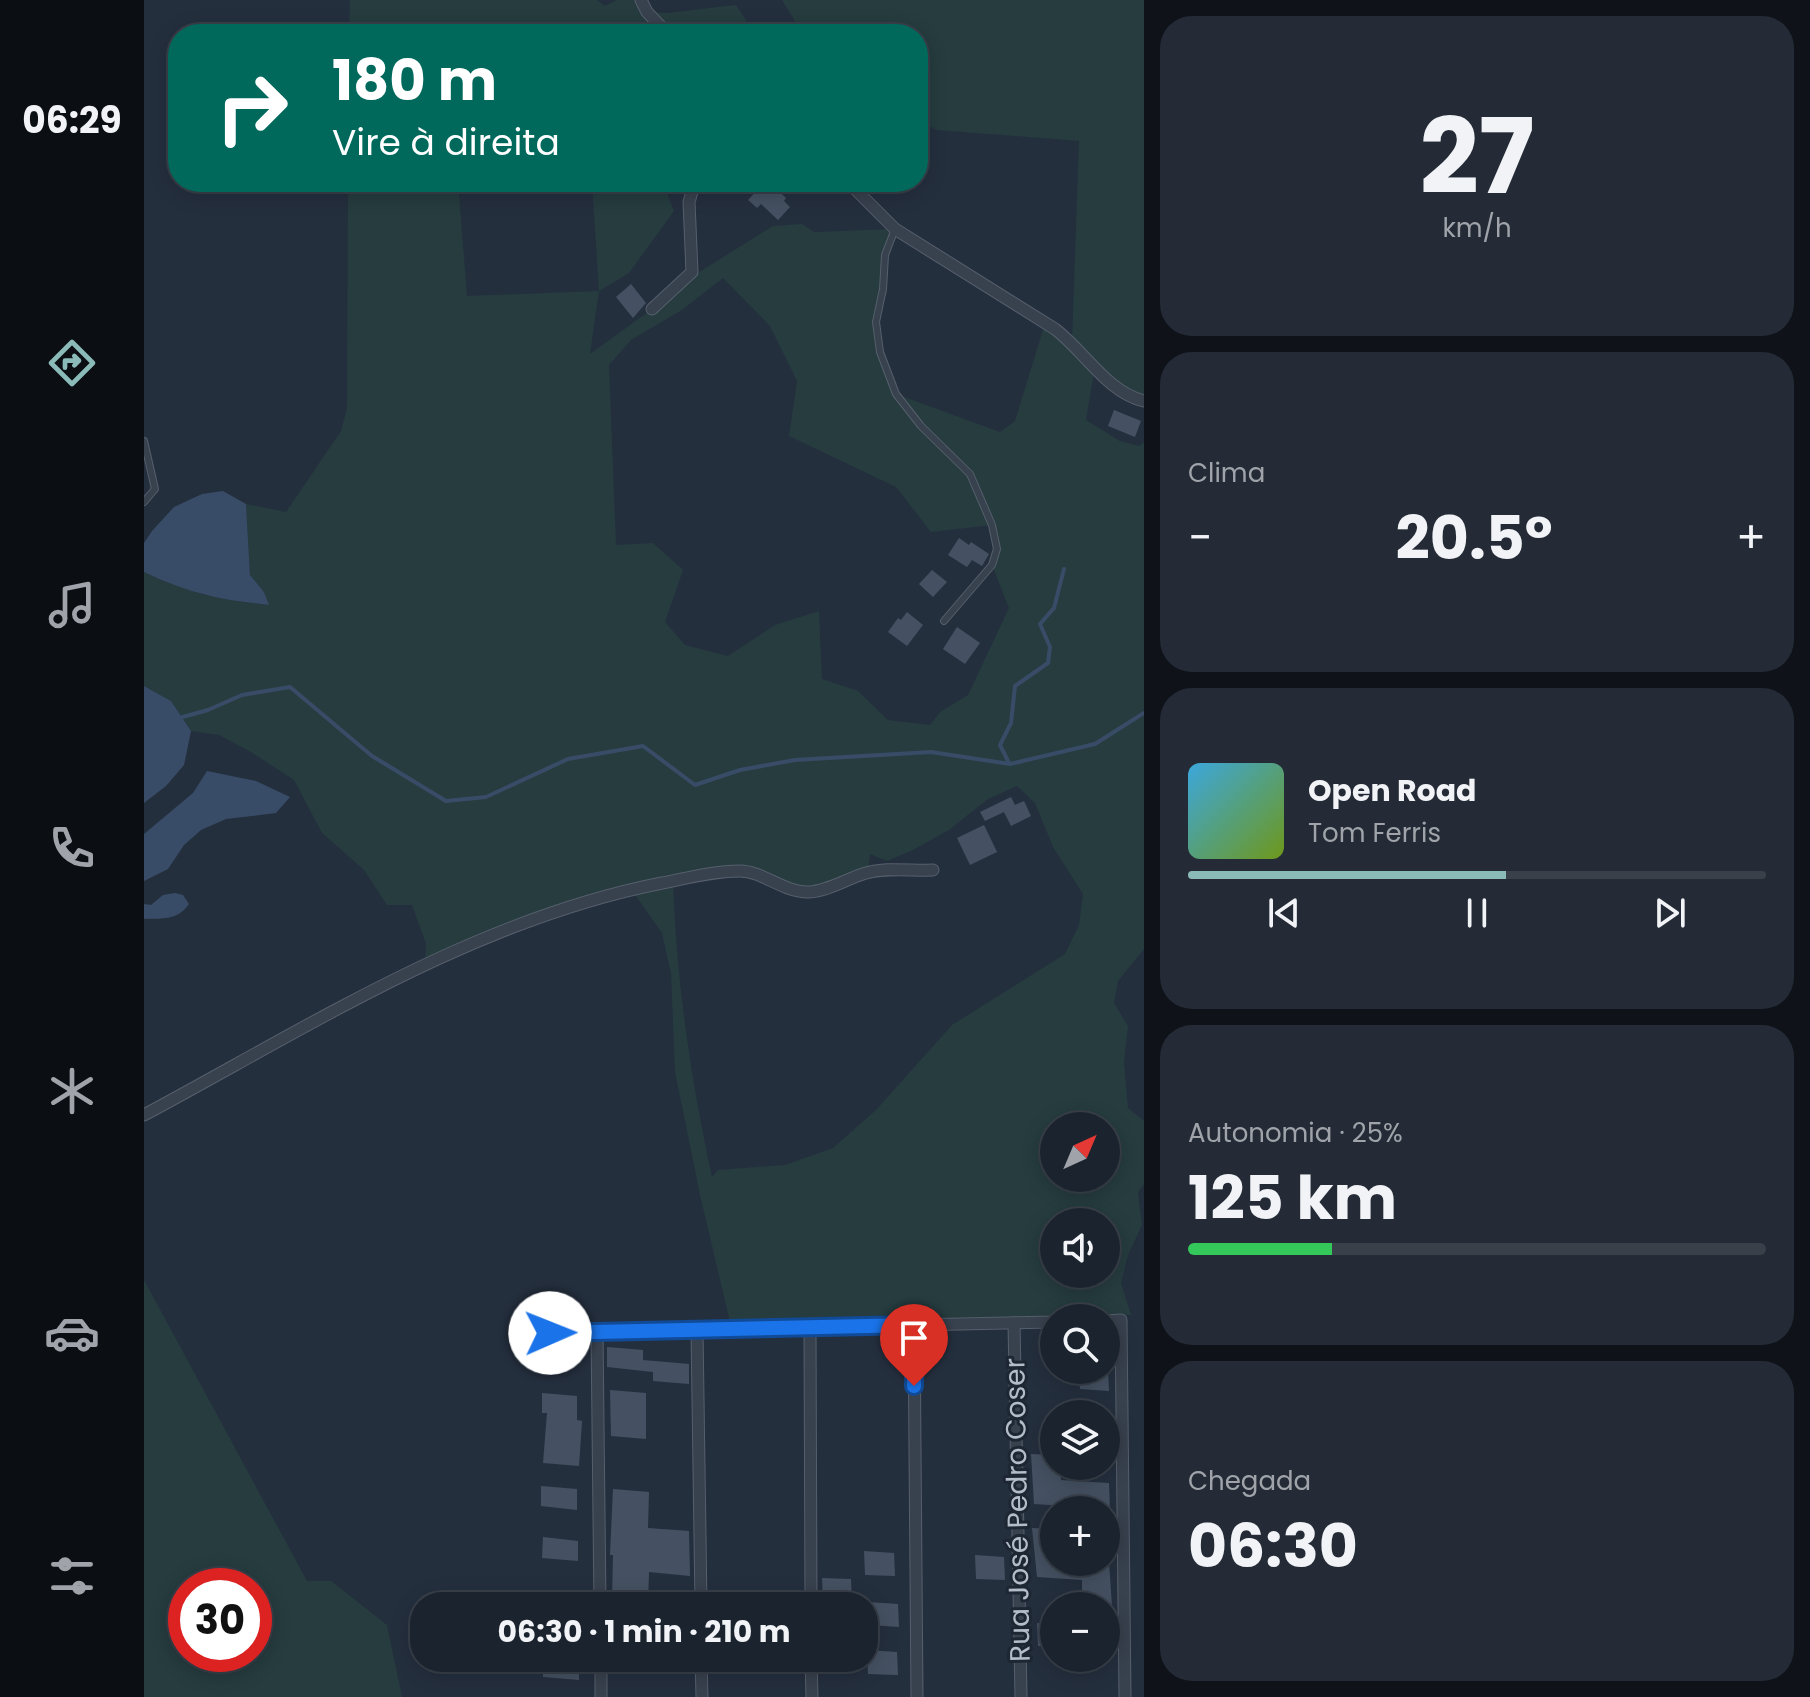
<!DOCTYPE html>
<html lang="pt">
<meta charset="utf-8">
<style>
:root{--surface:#1b232e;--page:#242b36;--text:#f1f3f6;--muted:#a0a4aa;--line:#39404a;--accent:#8bbbb9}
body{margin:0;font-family:Poppins,sans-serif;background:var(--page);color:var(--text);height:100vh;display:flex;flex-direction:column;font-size:30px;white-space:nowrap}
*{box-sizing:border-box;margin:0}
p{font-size:26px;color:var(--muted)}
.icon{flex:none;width:44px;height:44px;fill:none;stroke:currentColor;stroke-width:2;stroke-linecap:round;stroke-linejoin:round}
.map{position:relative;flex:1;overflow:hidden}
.panel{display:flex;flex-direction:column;gap:16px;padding:16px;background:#0f1319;width:666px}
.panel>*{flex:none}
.banner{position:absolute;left:24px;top:24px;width:760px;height:168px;border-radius:32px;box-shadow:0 4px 20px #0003,0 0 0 2px var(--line);background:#00695c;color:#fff;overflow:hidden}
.needle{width:52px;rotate:44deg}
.buttons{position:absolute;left:896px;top:1112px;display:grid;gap:16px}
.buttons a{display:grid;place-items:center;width:80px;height:80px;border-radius:50%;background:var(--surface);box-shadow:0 4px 20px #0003,0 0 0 2px var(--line);font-size:40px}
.speed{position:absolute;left:24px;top:1568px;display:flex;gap:16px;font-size:40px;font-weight:700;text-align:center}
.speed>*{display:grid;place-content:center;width:104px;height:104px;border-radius:50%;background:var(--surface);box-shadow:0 4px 20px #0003,0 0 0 2px var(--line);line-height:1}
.speed .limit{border:12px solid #d22;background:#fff;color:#111}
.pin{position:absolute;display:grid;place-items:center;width:68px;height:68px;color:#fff;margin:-82px -34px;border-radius:50% 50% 50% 0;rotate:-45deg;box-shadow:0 0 8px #0007}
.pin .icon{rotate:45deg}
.me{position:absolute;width:88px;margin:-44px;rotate:89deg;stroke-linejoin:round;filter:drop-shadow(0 0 6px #0008)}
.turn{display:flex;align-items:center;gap:28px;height:168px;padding:0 32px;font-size:36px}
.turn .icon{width:104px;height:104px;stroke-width:2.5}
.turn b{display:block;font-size:56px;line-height:68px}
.big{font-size:60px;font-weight:700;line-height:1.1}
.panel .tile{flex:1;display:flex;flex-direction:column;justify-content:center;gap:12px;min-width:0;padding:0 28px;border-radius:32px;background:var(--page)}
.panel .dial{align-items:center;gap:0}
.dial b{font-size:104px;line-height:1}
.song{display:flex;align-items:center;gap:24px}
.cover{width:96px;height:96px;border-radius:12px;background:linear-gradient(135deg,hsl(200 70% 55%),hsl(80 70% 35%))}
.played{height:8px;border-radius:4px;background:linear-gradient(90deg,var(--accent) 55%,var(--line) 55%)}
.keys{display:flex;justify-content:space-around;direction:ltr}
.heat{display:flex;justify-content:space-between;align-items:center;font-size:44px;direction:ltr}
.charge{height:12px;border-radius:6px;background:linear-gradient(90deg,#34c759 25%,var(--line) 0)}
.trip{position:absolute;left:266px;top:1592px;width:468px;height:80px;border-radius:32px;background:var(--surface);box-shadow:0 4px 20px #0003,0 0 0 2px var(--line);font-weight:700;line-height:80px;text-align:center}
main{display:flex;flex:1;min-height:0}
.tabs{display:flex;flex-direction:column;width:144px;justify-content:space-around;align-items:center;background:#0b0e12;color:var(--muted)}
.tabs .icon{width:56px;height:56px}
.tabs .current{color:var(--accent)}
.tabs b{font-size:36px;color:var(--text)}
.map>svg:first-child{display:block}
</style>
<main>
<nav class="tabs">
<b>06:29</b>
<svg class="icon current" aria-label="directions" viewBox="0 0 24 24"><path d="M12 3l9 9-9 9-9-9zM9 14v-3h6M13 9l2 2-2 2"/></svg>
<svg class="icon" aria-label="music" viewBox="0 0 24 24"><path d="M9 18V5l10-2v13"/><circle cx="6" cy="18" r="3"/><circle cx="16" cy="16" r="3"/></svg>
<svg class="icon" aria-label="phone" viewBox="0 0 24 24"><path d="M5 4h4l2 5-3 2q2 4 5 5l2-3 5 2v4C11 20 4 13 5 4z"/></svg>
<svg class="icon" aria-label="climate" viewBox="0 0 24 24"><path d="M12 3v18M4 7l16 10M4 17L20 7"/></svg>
<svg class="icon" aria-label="car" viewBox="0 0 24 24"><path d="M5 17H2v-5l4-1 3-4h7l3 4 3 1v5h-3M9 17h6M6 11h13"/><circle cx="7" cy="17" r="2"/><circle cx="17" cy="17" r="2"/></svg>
<svg class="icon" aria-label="filters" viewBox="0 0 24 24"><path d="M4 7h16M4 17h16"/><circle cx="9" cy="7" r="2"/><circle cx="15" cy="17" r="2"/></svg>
</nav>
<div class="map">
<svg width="1000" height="1697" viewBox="0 0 1000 1697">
<rect width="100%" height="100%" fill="#242f3e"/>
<g fill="#263c3f" fill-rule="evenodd">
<polygon points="206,0 453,0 461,6 473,0 497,0 503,12 523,13 592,5 611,34 205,34"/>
<path d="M638,0H1000V401L951,366L942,420L976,441L995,446L1000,442V949L974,981L970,1003L984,1026L980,1062L984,1108L1000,1121V1184L994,1192L998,1225L984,1255L977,1283L987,1315L587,1326L556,1195L531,1072L527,973L518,933L487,889L281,965L282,944L268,905H243L220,870L178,833L150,780L107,752L75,735L47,731L27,701L0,686V572C44,593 76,600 124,605L120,592L106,575L102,504L142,512L197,431L203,408L204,182H314L323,296L455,291L448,182H519L530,211L485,273L455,291L446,354L508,309L544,279L629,226L658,224L670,232L751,229C738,263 726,317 736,353C739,367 747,380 752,394L856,432L871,421L901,323L928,341L935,141L793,130L774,121V34H659ZM579,278L626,326L653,381L645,436L752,487L787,532L848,525L853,549L848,565L865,608L824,695L796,712L786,725L744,720L714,691L678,679L675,611L631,625L584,656L541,645L521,622L539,570L509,543L472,545L465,365L487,340L538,310ZM873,786L891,803L909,847L939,894L935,925L921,954L808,1025L732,1110L689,1148L641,1165L574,1170L568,1177C547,1080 532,980 529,881L599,871L665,892L724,872L726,854L743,861L767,851L805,830L844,799ZM910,1126H962V1178H910ZM910,1222H962V1274H910Z"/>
<path d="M0,1280L163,1581H187L243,1625L258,1697H0ZM42,1586H110V1654H42Z"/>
</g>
<g fill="#394c67">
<path d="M79,491L102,504L106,575L120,592L125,605C76,600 44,593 0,572V543L8,531L30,507L58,494Z"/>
<polygon points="0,686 27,701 47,731 40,765 22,786 0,803"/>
<polygon points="63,771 112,781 146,797 132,813 82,819 57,830 40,845 24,869 0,881 0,834 49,793"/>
<path d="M31,893L39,895L45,904C33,921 19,918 0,919V904L7,905L19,895Z"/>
</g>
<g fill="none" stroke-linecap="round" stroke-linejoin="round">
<g stroke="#394c67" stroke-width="4">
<polyline points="35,718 64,710 98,695 146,687 228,756 302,801 342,797 424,759 499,746 551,785 596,770 651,760 787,752 866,764 951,744 1000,713"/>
<polyline points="865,763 856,745 867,723 871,686 904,663 906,647 896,624 910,608 920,569"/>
</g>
</g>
<g fill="#455162">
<polygon points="607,182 625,182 642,198 640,201 646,207 634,220 617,204 613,208 604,200 614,189"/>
<polygon points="487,284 502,303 489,318 472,297"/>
<polygon points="970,410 997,421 991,437 964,426"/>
<polygon points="815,538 825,545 827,542 845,554 838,566 828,560 823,567 804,555"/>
<polygon points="788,570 803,582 789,597 775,584"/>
<polygon points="763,612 779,625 763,646 744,632 754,618 757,620"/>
<polygon points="813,627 836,643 821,664 799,649"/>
<polygon points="867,797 871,805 880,801 887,816 867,826 860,812 841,821 836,812"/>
<polygon points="840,825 853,852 826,865 813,838"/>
<polygon points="463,1347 499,1350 499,1360 545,1364 545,1384 509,1381 509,1372 463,1367"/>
<polygon points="935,1370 964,1370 965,1391 936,1389"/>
<polygon points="466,1390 502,1393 502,1439 467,1436"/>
<polygon points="398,1393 433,1396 433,1420 438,1421 435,1466 399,1463 403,1413 398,1413"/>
<polygon points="887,1454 910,1455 910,1466 917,1466 917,1480 965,1483 966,1510 938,1510 938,1507 890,1504"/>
<polygon points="397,1486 433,1489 433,1510 397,1506"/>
<polygon points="469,1489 505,1492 504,1528 545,1531 546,1576 505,1572 504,1604 468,1600 469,1555 466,1555"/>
<polygon points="888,1528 910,1529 910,1562 965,1562 968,1606 938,1606 938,1580 893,1577"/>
<polygon points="399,1537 434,1541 434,1561 398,1558"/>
<polygon points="720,1551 750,1553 751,1576 721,1575"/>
<polygon points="831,1555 860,1557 861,1580 832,1579"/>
<polygon points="678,1578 707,1579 708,1602 679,1601"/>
<polygon points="724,1602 754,1604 755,1627 725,1625"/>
<polygon points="893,1623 910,1624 910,1647 894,1646"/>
<polygon points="723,1650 753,1652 754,1675 724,1674"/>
<polygon points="399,1658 435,1660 435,1680 399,1677"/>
<polygon points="618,1658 648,1658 648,1674 619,1673"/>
</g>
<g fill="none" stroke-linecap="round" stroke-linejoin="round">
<g stroke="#565f6c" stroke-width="8">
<g id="service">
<polyline points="751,229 741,255 739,289 732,322 736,352 752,394 777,426 826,474 848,525 853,549 848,565 800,621"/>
<polyline points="0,441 11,489 0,502"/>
</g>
</g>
<g stroke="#565f6c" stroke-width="13">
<g id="minor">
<polyline points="497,0 503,12 524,34"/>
<path d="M704,182L751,229L911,329C941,352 963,392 1000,401"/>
<polyline points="508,309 548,272 545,202 551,182"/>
<path d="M0,1115C166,1026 330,920 518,883C543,878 570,871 596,871C619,871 640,893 665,892C685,891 704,878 722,873C742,867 768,871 789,870"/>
<polyline points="962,1321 977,1320 981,1697"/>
<polyline points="870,1323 877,1697"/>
<polyline points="770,1325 773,1697"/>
<polyline points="666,1327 667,1606"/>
<polyline points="553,1330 557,1606"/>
<polyline points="453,1332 456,1606"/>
<polyline points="406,1333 910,1322"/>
<polyline points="457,1658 457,1697"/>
<polyline points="557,1658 558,1697"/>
<polyline points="667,1658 668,1697"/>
</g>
</g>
<use href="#service" stroke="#38414e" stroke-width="6"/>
<use href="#minor" stroke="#38414e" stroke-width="11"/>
</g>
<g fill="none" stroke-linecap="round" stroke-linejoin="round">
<g stroke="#114b97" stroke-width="20">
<polyline id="route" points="406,1333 770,1325 770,1386"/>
</g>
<use href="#route" stroke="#1a73e8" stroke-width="14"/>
</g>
<g text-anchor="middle" stroke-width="6" stroke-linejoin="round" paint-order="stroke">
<g font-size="28" fill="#b4bcc9" stroke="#1d2633">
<text transform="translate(873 1510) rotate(-91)" y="10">Rua José Pedro Coser</text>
</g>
</g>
</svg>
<div class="buttons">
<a><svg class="needle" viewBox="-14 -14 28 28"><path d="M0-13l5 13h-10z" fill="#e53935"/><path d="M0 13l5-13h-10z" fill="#a0a4aa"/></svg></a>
<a><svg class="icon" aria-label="sound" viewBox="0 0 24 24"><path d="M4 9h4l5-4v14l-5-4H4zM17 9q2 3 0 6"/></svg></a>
<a><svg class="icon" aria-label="search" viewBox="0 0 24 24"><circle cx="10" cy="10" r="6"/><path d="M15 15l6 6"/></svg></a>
<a><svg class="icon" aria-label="layers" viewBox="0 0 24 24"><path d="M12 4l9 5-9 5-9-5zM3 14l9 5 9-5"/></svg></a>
<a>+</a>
<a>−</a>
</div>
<div class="speed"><div class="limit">30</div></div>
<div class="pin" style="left:770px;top:1386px;background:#d93025"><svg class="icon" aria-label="arrive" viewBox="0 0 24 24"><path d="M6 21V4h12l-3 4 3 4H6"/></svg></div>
<svg class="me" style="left:406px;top:1333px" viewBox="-20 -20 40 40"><circle r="19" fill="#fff"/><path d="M0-13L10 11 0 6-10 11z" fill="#1a73e8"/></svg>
<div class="trip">06:30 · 1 min · 210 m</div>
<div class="banner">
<div class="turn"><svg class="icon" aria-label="right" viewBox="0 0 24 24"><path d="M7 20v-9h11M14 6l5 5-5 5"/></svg><div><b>180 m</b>Vire à direita</div></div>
</div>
</div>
<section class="panel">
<div class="tile dial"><b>27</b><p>km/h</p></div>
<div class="tile"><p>Clima</p>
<div class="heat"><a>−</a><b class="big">20.5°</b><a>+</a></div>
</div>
<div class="tile">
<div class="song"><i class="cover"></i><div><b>Open Road</b><p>Tom Ferris</p></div></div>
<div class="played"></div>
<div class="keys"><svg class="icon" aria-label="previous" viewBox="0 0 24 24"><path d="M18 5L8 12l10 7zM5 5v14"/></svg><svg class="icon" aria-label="pause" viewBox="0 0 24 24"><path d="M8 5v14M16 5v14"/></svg><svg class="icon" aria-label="next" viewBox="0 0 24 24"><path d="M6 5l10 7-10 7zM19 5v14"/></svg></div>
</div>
<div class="tile"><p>Autonomia · 25%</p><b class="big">125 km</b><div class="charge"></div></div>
<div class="tile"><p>Chegada</p><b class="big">06:30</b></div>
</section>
</main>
